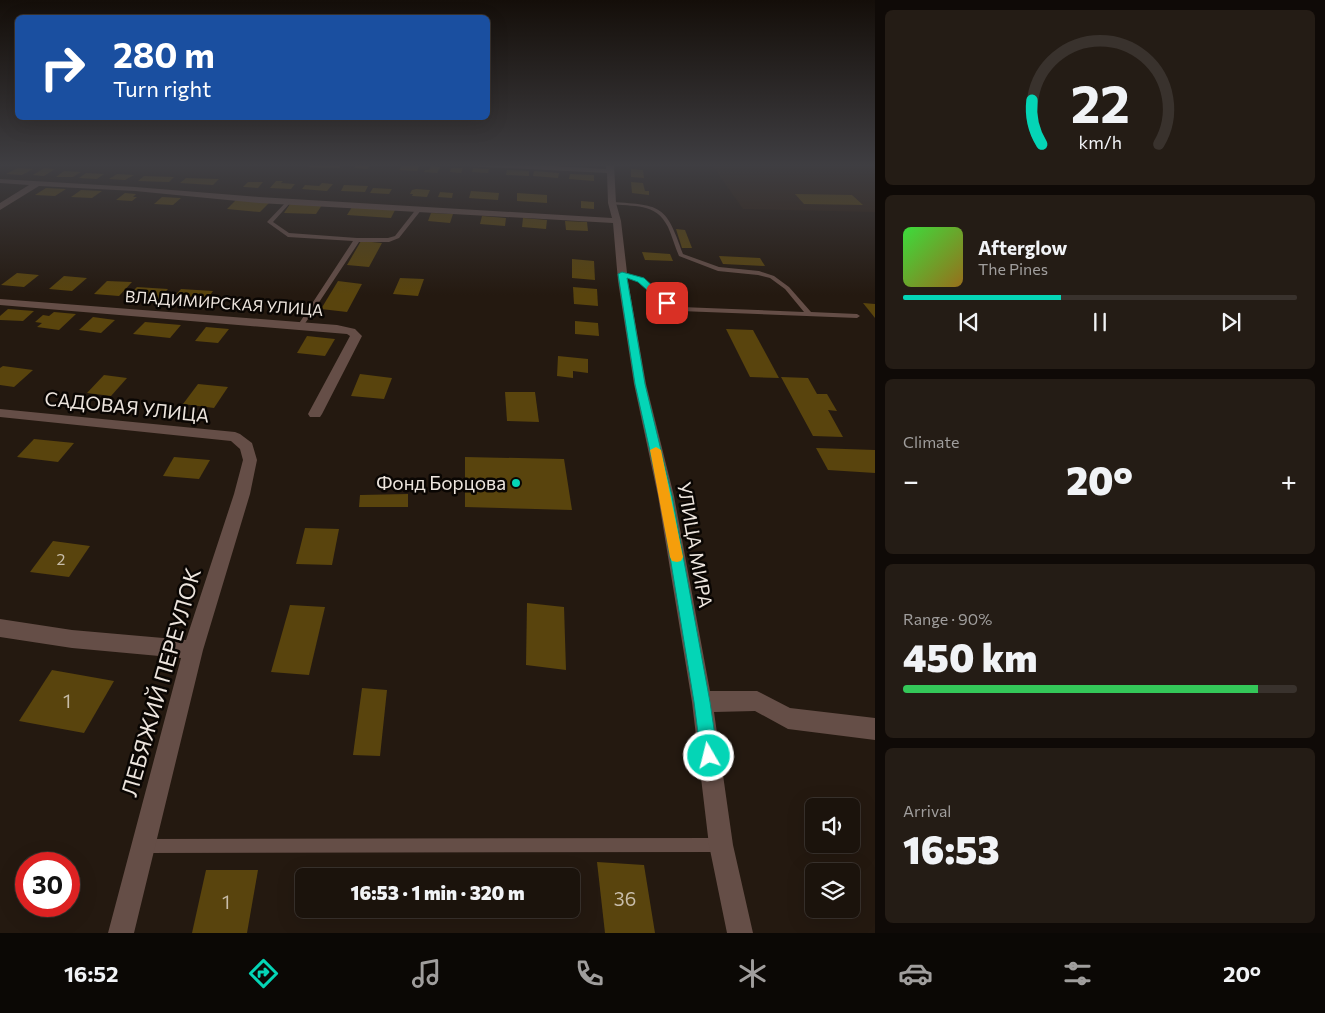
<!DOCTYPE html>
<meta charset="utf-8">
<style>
:root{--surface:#1b130c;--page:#241c15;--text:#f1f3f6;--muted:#a09e9d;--line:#39322d;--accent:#04d5b6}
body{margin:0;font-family:Commissioner,sans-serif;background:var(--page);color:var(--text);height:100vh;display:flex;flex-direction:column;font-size:19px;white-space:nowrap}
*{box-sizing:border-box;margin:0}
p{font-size:16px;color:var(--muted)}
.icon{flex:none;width:28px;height:28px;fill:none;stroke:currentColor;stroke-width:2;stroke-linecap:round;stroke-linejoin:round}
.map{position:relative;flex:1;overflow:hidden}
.sheet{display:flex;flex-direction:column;gap:10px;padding:10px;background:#0f0a07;width:450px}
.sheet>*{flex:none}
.top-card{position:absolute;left:15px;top:15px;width:475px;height:105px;border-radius:8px;box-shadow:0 5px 20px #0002,0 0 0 1px var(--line);background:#1a4fa0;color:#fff;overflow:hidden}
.controls{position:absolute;left:805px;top:798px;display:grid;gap:10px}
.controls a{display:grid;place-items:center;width:55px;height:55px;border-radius:8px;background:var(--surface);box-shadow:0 5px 20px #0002,0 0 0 1px var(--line);font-size:25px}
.speed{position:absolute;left:15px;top:852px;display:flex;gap:10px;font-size:25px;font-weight:700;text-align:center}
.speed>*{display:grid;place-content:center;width:65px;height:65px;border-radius:50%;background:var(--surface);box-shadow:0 5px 20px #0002,0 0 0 1px var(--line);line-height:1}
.speed .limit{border:8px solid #d22;background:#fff;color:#111}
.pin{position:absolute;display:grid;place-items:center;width:42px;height:42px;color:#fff;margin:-21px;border-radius:10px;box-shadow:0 2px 8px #0006}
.me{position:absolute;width:55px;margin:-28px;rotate:352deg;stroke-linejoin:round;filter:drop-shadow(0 0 4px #0008)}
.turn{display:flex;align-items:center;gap:18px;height:105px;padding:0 15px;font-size:22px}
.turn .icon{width:65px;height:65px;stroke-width:2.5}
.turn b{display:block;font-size:35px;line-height:42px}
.big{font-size:38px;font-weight:800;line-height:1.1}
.sheet .tile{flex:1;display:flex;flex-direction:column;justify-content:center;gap:8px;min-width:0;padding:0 18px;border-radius:8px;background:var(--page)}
.sheet .dial{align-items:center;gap:0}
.dial svg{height:130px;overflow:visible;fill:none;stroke:var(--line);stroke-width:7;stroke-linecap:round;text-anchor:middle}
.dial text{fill:var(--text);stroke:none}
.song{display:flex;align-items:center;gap:15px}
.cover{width:60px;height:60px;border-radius:8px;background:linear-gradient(135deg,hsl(120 70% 55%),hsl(40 70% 35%))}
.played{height:5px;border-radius:2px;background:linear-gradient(90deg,var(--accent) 40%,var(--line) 40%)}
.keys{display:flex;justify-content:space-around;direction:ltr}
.heat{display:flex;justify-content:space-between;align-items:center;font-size:28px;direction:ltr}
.charge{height:8px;border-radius:4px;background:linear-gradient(90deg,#34c759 90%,var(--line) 0)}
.trip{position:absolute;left:295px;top:868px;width:285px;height:50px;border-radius:8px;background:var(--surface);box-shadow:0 5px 20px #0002,0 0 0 1px var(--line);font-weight:800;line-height:50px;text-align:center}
.tab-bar{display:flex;height:80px;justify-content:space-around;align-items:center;background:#0b0805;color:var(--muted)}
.tab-bar .icon{width:35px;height:35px}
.tab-bar .current{color:var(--accent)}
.tab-bar b{font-size:22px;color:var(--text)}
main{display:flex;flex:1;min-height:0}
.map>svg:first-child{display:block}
</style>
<main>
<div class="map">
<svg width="875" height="933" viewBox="0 0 875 933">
<rect width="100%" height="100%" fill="#241910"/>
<polygon fill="#2e1e10" points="711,164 875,164 875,212 743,209"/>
<g fill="#59440d">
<polygon points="310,164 342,164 339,168 308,167"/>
<polygon points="371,164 368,169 354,168 356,165"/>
<polygon points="402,165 419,166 417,171 399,170"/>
<polygon points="431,166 440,167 437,173 424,172 425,170 429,170"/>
<polygon points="18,168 33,169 22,175 6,174"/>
<polygon points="44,168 55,169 44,176 33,175"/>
<polygon points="451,168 463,168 461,173 450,172"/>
<polygon points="473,168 489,169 488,173 472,172"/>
<polygon points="631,169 643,170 644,178 631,177"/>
<polygon points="507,170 529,171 529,176 506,175"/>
<polygon points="64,171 81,172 73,177 56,177"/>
<polygon points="534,171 559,173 558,178 533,176"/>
<polygon points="86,173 104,174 97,179 79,178"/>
<polygon points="117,174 134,175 125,180 109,179"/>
<polygon points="570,174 594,175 594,181 569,179"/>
<polygon points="144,176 174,177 169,182 138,181"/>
<polygon points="186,178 219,179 213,185 180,183"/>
<polygon points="276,181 283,181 281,183 295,184 291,189 270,188"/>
<polygon points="248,182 263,182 258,188 243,187"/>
<polygon points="631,182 643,183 645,191 649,191 649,195 632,193"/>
<polygon points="322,183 333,184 327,191 302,189 305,185 319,186"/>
<polygon points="344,185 368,186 365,192 341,191"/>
<polygon points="46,188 66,189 55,196 35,195"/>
<polygon points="373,188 392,189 389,194 370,193"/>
<polygon points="416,189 430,190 427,197 412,196 413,194 410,194 412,190"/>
<polygon points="81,190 102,191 92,198 71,197"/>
<polygon points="471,191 499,193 498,200 469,198"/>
<polygon points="440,192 453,193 452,198 438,197"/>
<polygon points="125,193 136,194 133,197 137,197 132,201 116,200"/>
<polygon points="517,193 547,195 547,203 517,201"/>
<polygon points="795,194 852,195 863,205 804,204"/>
<polygon points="162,197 181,198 173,205 154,204"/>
<polygon points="236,200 269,203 260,212 227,209"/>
<polygon points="581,201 594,202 594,209 581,208"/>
<polygon points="290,204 322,205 316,214 284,213"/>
<polygon points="352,207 395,210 391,218 347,215"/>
<polygon points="431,213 453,214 450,223 428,221"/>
<polygon points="482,216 506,218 505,226 480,224"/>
<polygon points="523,218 547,220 546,229 522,227"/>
<polygon points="565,221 587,222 588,231 566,230"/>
<polygon points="676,229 685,230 692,248 682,248"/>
<polygon points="361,241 382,243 369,267 347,265"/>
<polygon points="642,252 670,254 673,261 645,260"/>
<polygon points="719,256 760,258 765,266 723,264"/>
<polygon points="572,259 594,261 595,280 572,278"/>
<polygon points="17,273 39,275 24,287 1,285"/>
<polygon points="64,276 87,278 72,291 49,289"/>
<polygon points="400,278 424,279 418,296 393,294"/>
<polygon points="107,281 132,282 119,296 94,294"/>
<polygon points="338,281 362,284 347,312 321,309"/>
<polygon points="137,287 168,289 159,299 128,296"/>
<polygon points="573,287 597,289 598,306 574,304"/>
<polygon points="181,289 213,291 205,302 172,299"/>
<polygon points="863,303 875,304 875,318"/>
<polygon points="8,309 34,311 23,321 0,320 0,316"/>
<polygon points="54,312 76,314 59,330 37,327 42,323 35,322 43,315 49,316"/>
<polygon points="93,317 115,320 101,333 79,330"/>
<polygon points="575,321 598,323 599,336 575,334"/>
<polygon points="145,322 181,325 170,338 133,334"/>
<polygon points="206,327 229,329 218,343 195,341"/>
<polygon points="726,329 753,330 779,378 750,377"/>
<polygon points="307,336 335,339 325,356 297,353"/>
<polygon points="558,356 588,359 588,373 573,371 573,378 557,376"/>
<polygon points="3,366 33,370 14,387 0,385 0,368"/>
<polygon points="360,374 392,378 384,399 351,396"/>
<polygon points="104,375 127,378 111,396 87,393"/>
<polygon points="781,377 808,378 817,394 827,394 837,411 828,410 843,437 813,436"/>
<polygon points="198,384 228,387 214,408 183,404"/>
<polygon points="505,392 535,392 539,422 507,421"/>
<polygon points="34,439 74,443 58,462 17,457"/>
<polygon points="816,448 875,450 875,473 828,470"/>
<polygon points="174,457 210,460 199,479 163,476"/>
<polygon points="465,457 564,459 572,510 465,507"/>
<polygon points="408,494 408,507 359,507 360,495"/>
<polygon points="305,528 339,529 332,565 296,564"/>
<polygon points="53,541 90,546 69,577 30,572"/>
<polygon points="527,603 564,607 566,670 526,665"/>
<polygon points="290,605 325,607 309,675 271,672"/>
<polygon points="52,670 114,681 84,733 19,721"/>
<polygon points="362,688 387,690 380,756 353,755"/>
<polygon points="597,862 644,865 655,933 605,933"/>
<polygon points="206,870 258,870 247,933 192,933"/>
</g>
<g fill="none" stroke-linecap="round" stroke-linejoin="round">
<g fill="#654e47" fill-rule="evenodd">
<polygon points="287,201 291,202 273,222 289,233 357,238 388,238 395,236 417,208 422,209 399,238 389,242 359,242 304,325 301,327 298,325 353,241 288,237 267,222"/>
<path d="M612,202C663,205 666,206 683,254L719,267L759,271L774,276L789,287L811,312L857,314L860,316L857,318L680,311L670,306L637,281L619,274L622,272L641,279L681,307L804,312L785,289L770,278L758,275L718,271L679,256C675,247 672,236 668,227C656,202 633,207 610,204V203Z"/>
<polygon points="719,838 724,840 726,845 724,850 719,852 145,853 140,851 138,846 140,841 145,839"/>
</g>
<g fill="#654e47" fill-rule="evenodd">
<polygon points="462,164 517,164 606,169 606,164 614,164 616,203 621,221 628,281 646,384 674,496 710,691 757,691 790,708 875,718 875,740 788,729 755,711 714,712 733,845 753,933 727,933 709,845 692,702 658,496 634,384 618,281 613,223 259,203 135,191 39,186 0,210 0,203 29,185 0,183 0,179 135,187 259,197 612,218 608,203 607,173 466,166"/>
<polygon points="0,299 337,325 355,329 362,336 322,414 320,417 310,417 308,414 350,336 347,334 0,305"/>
<polygon points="0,409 235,432 240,434 252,443 257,460 250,494 203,650 134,933 108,933 181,658 72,648 0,637 0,619 72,630 186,640 234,494 243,460 240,449 231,441 0,417"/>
</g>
</g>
<linearGradient id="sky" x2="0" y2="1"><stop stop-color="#140e09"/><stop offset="0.56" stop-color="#3f3e42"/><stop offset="1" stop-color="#3f3e42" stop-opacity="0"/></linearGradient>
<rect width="875" height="295" fill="url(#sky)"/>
<polygon fill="#04d5b6" stroke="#038a76" points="622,272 644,278 671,303 664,305 638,282 627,278 645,384 672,496 710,702 718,756 715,761 709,764 703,761 701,756 694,702 660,496 635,384 618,274"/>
<polygon fill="#f59e0b" points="656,447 661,450 683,557 681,561 677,562 672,561 670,557 650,450"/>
<circle fill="#04d5b6" stroke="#0a0603" stroke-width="2" cx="516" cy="483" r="5"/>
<g text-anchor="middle" stroke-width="5" stroke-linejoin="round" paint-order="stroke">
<g font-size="16" fill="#ede5de" stroke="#0a0603">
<text transform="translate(224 303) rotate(4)" y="6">ВЛАДИМИРСКАЯ УЛИЦА</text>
</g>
<g font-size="16" fill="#c8bdaa">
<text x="61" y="565">2</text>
</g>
<g font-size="19" fill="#ede5de" stroke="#0a0603">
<text transform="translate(127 407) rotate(6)" y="7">САДОВАЯ УЛИЦА</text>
<text transform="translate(695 545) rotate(80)" y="7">УЛИЦА МИРА</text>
</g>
<g font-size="19" fill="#ede5de" stroke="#0a0603" text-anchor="end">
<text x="506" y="490">Фонд Борцова</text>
</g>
<g font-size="19" fill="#c8bdaa">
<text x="67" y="708">1</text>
<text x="625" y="906">36</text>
<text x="226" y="909">1</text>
</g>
<g font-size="22" fill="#ede5de" stroke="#0a0603">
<text transform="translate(161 682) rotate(-74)" y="8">ЛЕБЯЖИЙ ПЕРЕУЛОК</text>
</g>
</g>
</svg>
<div class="controls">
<a><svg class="icon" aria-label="sound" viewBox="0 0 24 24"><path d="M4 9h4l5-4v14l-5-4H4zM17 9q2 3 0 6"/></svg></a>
<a><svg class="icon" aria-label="layers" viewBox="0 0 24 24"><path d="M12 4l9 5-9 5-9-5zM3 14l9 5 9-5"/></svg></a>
</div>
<div class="speed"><div class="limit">30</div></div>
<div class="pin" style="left:667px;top:303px;background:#d93025"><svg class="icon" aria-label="arrive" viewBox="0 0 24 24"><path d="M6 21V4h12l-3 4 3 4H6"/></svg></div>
<svg class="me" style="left:709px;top:756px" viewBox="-20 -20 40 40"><circle r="17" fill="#04d5b6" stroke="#fff" stroke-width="3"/><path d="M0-11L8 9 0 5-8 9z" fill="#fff"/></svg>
<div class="trip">16:53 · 1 min · 320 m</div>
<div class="top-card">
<div class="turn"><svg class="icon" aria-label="right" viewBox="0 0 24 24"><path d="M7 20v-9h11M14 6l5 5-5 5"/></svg><div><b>280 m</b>Turn right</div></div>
</div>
</div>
<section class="sheet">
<div class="tile dial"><svg viewBox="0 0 100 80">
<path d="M14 69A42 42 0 1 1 86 69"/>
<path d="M14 69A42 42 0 0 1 8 42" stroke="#04d5b6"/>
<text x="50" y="56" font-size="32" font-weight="700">22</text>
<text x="50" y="72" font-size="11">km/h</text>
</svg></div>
<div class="tile">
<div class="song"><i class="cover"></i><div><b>Afterglow</b><p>The Pines</p></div></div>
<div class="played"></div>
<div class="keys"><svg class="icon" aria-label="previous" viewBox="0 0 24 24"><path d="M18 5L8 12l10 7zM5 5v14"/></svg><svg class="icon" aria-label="pause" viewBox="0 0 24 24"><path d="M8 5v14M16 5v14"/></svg><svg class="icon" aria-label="next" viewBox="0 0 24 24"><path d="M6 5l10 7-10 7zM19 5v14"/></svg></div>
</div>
<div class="tile"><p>Climate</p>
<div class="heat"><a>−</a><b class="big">20°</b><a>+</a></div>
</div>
<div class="tile"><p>Range · 90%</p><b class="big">450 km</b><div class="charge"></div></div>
<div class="tile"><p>Arrival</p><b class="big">16:53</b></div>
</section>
</main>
<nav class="tab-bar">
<b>16:52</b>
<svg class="icon current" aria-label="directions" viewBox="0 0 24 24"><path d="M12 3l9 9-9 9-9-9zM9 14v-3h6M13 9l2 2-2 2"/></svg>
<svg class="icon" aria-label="music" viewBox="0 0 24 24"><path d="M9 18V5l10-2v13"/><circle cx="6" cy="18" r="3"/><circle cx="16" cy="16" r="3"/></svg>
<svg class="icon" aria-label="phone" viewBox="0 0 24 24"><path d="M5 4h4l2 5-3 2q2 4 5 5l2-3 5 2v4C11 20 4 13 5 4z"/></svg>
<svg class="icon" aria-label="climate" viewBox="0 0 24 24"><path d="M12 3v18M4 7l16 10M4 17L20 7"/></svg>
<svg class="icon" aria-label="car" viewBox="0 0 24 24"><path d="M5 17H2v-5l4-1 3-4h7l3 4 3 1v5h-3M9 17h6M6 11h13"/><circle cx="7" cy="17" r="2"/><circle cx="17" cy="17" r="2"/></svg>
<svg class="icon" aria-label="filters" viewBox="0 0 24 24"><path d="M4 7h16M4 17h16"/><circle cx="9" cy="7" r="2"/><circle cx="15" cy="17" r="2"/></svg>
<b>20°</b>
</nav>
